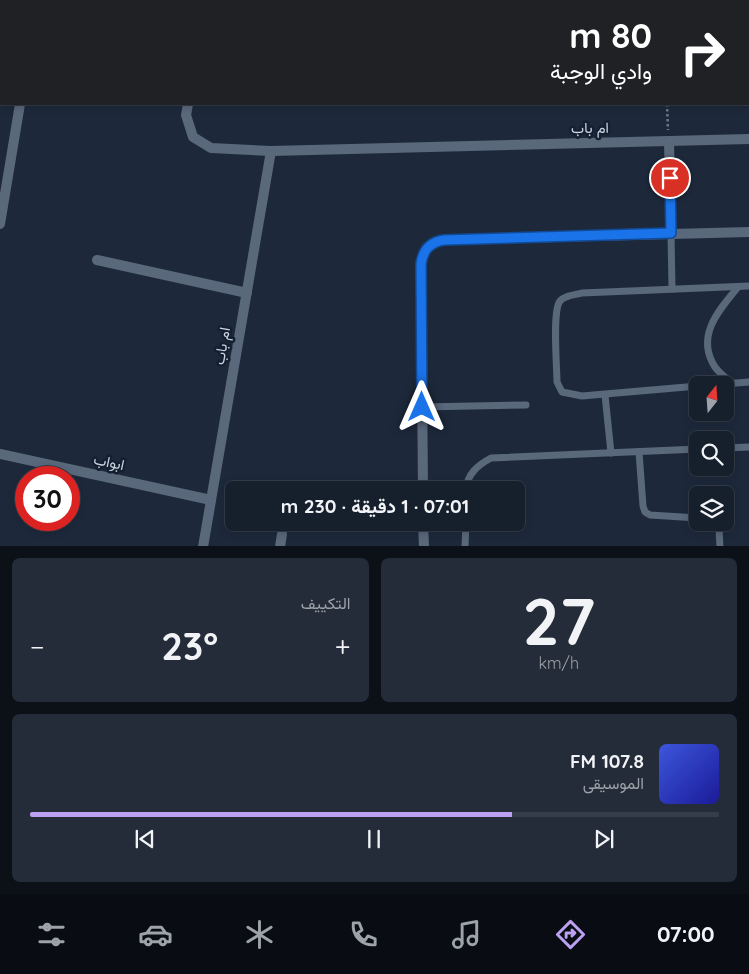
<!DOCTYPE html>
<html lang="ar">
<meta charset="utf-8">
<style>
:root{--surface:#161f2c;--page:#232c38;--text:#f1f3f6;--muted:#9ea2a9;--line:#353d48;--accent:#bca0f2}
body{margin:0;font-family:Quicksand,Vazirmatn,sans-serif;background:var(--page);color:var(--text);direction:rtl;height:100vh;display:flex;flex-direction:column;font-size:19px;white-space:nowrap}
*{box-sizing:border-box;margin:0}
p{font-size:16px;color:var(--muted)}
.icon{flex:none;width:28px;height:28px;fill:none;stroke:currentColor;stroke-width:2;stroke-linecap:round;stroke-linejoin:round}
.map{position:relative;height:546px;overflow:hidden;direction:ltr}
.drawer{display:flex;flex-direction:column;gap:12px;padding:12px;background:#0c1118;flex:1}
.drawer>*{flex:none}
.banner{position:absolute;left:0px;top:0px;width:750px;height:105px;box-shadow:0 2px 8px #0003,0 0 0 1px var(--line);direction:rtl;background:#202124;color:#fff;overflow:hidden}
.needle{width:32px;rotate:17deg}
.buttons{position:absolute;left:689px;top:376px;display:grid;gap:10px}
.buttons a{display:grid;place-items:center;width:45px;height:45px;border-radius:8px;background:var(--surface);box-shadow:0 2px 8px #0003,0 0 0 1px var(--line);font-size:25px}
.speed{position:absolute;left:15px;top:466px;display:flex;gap:10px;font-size:25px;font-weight:700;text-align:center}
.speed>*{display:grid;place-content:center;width:65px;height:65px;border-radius:50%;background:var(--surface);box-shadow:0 2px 8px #0003,0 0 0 1px var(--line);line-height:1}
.speed .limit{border:8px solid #d22;background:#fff;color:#111}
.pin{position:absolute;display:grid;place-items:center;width:42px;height:42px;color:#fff;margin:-21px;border:2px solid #fff;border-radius:50%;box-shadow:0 1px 5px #0007}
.me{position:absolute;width:55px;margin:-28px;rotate:0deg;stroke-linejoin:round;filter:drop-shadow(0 0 4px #0008)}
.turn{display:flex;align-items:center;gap:18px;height:105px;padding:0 15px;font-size:22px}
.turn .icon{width:65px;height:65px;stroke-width:2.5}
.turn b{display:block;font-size:35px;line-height:42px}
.big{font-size:38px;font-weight:700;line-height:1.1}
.drawer .card{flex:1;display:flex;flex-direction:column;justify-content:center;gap:8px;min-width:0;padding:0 18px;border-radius:8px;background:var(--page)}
.drawer .dial{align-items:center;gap:0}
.dial b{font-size:65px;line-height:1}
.song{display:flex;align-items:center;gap:15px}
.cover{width:60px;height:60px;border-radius:8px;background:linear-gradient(135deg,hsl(230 70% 55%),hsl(240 70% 35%))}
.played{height:5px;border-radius:2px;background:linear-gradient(90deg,var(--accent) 70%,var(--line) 70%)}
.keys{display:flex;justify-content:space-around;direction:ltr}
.heat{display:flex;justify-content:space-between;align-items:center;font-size:28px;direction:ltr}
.drawer .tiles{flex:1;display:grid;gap:12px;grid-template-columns:1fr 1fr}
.card:last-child{grid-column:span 2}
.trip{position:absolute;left:225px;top:481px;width:300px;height:50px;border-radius:8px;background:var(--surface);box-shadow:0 2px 8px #0003,0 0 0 1px var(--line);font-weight:700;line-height:50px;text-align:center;direction:rtl}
.tab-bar{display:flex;height:80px;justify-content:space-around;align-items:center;background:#090c12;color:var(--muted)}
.tab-bar .icon{width:35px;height:35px}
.tab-bar .on{color:var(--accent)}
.tab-bar b{font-size:22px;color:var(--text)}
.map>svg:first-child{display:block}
</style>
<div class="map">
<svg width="749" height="547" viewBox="0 0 749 547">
<rect width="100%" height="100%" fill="#1d293b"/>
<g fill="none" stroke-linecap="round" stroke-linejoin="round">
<g stroke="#6d7787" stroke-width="2.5" stroke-dasharray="2.5 2.5" stroke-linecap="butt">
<polyline points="660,0 660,1"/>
<polyline points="667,104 668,130"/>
</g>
<g stroke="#5a687c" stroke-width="7">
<polyline points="671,233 672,289"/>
<path d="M732,383C726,378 719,373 715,367C695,336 719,310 738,287"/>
<polyline points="712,385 749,382"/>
<path d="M698,386L582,396L562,392L557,382C557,367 552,311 560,301C565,295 575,295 582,293L749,286"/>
<polyline points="605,395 611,453"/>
<polyline points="422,407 526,405"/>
<polyline points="725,448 749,447"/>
<polyline points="639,452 643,506 645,512 650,515 698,518"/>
<path d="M466,490C467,474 478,465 491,458L698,449"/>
<polyline points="714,522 719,529 720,547"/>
<polyline points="465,547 466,522"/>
</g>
<g stroke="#5a687c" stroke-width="10">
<polyline points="38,1 38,0"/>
<polyline points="209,1 209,0"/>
<polyline points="0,36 1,36"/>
<polyline points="188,104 186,115 193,137 211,148 271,151 749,139"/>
<polyline points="669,141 671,233"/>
<polyline points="0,224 20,104"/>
<polyline points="97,260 247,293"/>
<polyline points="0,454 211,500"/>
<path d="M423,490L421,264C423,250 430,241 444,240L749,232"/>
<polyline points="423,522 424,547"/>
<polyline points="203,547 271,151"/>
<polyline points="280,547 282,534"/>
</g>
</g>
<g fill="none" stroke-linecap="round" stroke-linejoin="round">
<g stroke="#114b97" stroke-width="12">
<path id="route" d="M422,407L421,264C423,250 430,242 444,240L671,233L670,178"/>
</g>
<use href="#route" stroke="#1a73e8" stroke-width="9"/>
</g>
<g text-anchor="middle" stroke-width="5" stroke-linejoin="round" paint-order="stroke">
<g font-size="15" fill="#cad2de" stroke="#142031">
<text transform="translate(590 128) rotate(-1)" y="5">ام باب</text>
<text transform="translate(222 346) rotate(-80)" y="5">ام باب</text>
<text transform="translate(109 462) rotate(12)" y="5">ابواب</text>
</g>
</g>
</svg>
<div class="buttons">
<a><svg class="needle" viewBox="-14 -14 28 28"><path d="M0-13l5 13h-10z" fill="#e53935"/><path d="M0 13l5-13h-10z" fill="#9ea2a9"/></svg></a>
<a><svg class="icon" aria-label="search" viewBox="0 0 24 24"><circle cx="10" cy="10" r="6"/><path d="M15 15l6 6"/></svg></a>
<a><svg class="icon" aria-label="layers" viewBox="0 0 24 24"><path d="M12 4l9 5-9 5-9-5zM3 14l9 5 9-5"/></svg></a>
</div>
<div class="speed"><div class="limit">30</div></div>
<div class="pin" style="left:670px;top:178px;background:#d93025"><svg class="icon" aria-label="arrive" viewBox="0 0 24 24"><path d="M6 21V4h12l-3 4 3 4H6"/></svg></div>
<svg class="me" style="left:422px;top:407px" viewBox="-20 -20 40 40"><path d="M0-17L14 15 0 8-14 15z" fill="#1a73e8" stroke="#fff" stroke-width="4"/></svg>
<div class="trip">07:01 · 1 دقيقة · 230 m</div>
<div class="banner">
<div class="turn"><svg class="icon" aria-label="right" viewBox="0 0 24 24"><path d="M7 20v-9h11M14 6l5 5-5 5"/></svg><div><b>80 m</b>وادي الوجبة</div></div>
</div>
</div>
<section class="drawer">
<div class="tiles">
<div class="card dial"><b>27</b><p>km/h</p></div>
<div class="card"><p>التكييف</p>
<div class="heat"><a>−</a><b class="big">23°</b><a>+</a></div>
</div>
<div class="card">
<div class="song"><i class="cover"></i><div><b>107.8 FM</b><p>الموسيقى</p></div></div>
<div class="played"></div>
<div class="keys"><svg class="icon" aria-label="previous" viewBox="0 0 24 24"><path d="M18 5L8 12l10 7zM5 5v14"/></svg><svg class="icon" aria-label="pause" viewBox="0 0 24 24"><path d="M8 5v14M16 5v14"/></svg><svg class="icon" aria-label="next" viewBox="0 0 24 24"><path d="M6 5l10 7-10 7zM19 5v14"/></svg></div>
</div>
</div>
</section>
<nav class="tab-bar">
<b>07:00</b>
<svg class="icon on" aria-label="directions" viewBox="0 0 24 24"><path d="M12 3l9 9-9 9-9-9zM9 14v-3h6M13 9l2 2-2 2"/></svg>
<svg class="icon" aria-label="music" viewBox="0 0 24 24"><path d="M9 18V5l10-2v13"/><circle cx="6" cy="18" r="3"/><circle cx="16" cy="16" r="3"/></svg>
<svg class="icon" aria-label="phone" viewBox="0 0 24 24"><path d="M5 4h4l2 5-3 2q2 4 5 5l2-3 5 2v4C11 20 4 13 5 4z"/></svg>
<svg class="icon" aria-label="climate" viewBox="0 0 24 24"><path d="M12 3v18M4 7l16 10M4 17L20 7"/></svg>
<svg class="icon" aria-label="car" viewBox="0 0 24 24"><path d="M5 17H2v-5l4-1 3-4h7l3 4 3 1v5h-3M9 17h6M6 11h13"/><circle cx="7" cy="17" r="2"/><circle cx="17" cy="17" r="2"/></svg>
<svg class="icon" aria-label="filters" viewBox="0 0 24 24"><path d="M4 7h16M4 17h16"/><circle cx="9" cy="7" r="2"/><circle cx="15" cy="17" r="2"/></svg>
</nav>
